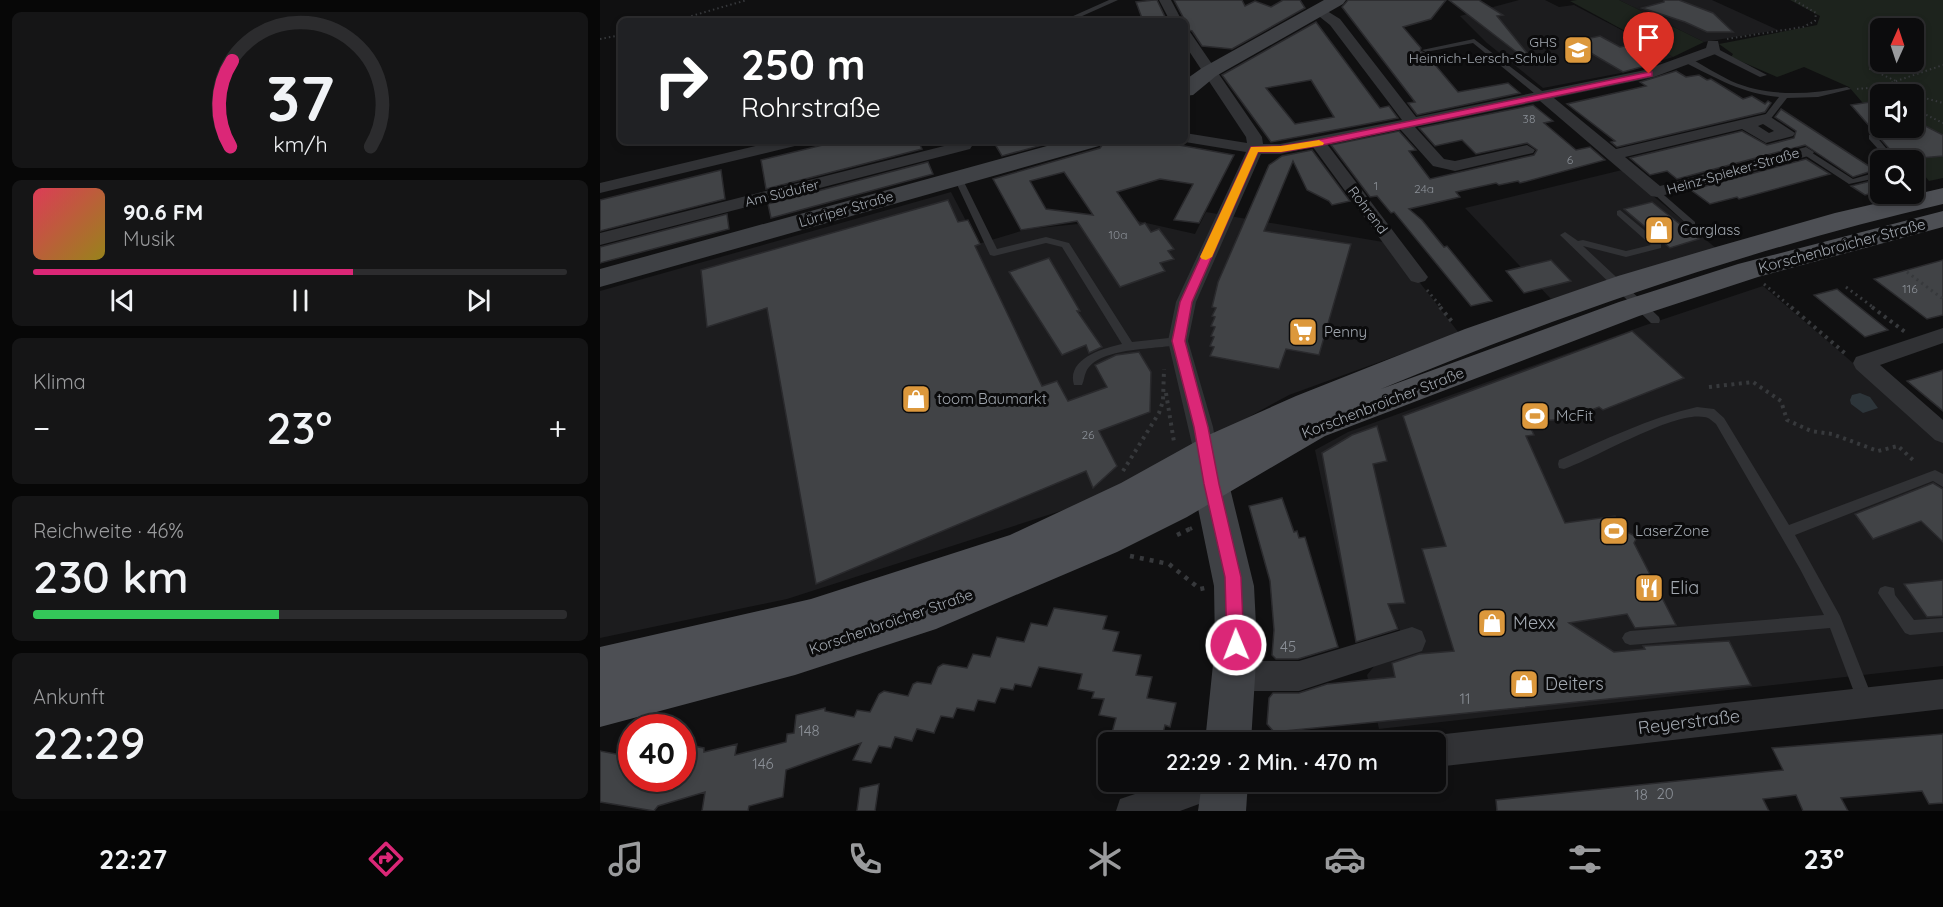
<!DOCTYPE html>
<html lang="de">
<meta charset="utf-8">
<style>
:root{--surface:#0c0c0d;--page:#151516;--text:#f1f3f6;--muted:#9a9b9d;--line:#2c2c2e;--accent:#db2777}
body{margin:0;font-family:Quicksand,sans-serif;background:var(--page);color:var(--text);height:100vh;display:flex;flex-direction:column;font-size:22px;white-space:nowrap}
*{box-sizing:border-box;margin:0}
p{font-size:20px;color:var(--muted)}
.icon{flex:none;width:33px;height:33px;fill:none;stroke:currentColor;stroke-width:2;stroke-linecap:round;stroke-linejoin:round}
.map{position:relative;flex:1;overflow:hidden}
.details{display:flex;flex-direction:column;gap:12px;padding:12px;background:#070707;width:600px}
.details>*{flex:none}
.banner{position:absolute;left:18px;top:18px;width:570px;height:126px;border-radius:9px;box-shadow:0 3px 9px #0003,0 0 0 2px var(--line);background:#202124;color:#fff;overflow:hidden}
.needle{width:39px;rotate:3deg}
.tools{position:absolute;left:1270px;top:18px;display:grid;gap:12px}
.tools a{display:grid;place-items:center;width:54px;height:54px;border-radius:9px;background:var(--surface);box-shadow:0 3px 9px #0003,0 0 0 2px var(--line);font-size:30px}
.speed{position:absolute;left:18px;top:714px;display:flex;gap:12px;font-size:30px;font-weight:700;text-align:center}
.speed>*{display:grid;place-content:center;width:78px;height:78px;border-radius:50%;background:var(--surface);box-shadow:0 3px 9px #0003,0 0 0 2px var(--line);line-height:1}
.speed .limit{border:9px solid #d22;background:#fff;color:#111}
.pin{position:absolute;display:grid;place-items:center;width:51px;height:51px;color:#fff;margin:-62px -26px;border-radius:50% 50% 50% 0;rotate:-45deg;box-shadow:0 0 6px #0007}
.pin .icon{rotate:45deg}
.me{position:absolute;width:66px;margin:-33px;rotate:359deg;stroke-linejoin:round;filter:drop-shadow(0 0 4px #0008)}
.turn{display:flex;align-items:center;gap:21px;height:126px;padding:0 24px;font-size:27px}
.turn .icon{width:78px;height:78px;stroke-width:2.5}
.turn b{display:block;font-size:42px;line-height:51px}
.big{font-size:45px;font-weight:600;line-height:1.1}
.details .tile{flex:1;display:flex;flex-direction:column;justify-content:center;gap:9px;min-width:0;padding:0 21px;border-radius:9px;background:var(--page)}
.details .dial{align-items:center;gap:0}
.dial svg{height:156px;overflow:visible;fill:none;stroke:var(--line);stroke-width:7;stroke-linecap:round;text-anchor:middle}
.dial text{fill:var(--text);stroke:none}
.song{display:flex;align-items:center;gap:18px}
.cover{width:72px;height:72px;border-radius:9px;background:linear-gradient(135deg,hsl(350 70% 55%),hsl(50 70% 35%))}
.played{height:6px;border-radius:3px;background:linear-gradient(90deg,var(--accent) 60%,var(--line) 60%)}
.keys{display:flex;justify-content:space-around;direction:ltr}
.heat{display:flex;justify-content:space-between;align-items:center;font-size:33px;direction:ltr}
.charge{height:9px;border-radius:4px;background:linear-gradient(90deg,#34c759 46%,var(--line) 0)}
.trip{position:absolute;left:498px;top:732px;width:348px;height:60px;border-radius:9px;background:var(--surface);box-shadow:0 3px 9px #0003,0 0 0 2px var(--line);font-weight:600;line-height:60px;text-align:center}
.tabs{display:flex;height:96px;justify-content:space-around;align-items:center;background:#050505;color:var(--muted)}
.tabs .icon{width:42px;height:42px}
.tabs .active{color:var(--accent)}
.tabs b{font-size:27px;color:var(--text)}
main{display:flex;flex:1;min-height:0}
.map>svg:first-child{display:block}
</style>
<main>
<section class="details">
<div class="tile dial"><svg viewBox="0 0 100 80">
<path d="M14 69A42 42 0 1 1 86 69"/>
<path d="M14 69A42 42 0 0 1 15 25" stroke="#db2777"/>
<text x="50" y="56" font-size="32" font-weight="700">37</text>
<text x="50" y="72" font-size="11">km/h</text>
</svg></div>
<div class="tile">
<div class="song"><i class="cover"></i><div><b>90.6 FM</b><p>Musik</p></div></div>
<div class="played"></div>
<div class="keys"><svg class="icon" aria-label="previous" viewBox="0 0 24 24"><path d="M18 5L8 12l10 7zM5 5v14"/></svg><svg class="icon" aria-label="pause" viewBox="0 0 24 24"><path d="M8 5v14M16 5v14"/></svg><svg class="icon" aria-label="next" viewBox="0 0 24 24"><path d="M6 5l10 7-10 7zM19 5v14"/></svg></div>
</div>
<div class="tile"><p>Klima</p>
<div class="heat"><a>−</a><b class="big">23°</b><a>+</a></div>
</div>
<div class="tile"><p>Reichweite · 46%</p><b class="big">230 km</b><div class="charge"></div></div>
<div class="tile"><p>Ankunft</p><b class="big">22:29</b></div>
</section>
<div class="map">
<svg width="1343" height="811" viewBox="0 0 1343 811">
<rect width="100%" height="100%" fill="#101011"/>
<g fill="#1c1c1e">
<polygon points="919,0 945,0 959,7 974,5 1073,57 1021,73 943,88 887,43 860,16"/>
<polygon points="1019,0 1112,0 1178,30 1104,42"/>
<polygon points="1022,170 1117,249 951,299 865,208"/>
<polygon points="351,192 378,244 428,229 478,224 511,215 595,234 606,212 789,243 859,333 689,395 498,499 187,599 0,638 0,291"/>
<polygon points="1163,286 1343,440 1343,666 779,729 767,675 801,633 788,604 750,613 715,450 748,432 1043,326"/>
</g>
<g fill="#1d231d" fill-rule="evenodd">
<polygon points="977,0 1019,0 1104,42 1073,57 970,1"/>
<path d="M1190,0H1343V178L1329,181L1284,128H1314V94H1281V124L1249,87L1204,67L1177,77L1131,57L1133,54L1119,44L1217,25L1220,16ZM1281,28H1314V62H1281Z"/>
</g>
<polygon fill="#2d353a" points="1260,393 1270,397 1278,408 1263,413 1251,404 1250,400 1252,395"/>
<g fill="#414346" stroke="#2a2a2d" stroke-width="1.5" fill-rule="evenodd">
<polygon points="554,0 557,0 567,21 543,21 536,2"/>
<polygon points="574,0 642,0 645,6 655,1 671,7 683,0 700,0 705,8 632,49 602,46 592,31 585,29 585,21"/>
<polygon points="748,0 846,0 831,19 803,27 821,48 820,51 826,54 858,92 908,83 920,93 817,115 808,103 815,102 742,7"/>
<polygon points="849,0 879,0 903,15 897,16 927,53 923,57"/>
<polygon points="1064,0 1079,0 1113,13 1133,32 1107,32 1085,22 1042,8 1064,2"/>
<path d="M716,22L780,108L789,106L798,118L671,142L622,75ZM711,80L734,117L695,124L666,88Z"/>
<polygon points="1000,36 1020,47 1029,45 1060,62 1023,72 972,42"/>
<polygon points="1076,71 1086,77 1099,75 1107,80 1111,79 1143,99 1152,96 1165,104 1168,101 1171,103 1165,112 1017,147 1011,142 1015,141 967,104 1046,86 1040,82"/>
<polygon points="1270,102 1281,108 1281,128 1314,128 1314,120 1343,135 1343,156 1299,160 1251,105"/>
<polygon points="933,105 953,121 944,123 976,150 990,147 1005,160 920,183 918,181 899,185 896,183 856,192 860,197 809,209 822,220 844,247 847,246 892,301 871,306 794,212 791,213 777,196 770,197 731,145 799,131 816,150 809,151 830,179 934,155 937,150 927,143 876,154 862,140 835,146 819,128"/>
<polygon points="1181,109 1275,170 1253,177 1205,145 1077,179 1067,171 1050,175 1030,158 1142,131 1167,145 1194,138 1196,131 1175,117"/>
<polygon points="230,141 318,141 322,149 166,189 161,160 231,143"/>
<polygon points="393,141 457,141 402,156"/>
<path d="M505,141H557L634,155L599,223L574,220L593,184L560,179L517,192L540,225L545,223L551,232L559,229L574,249L568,251L574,259L560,263L565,271L520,287L477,221L421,230L393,179L500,148ZM464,172L493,215L446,209L430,181Z"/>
<polygon points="712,150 750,201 732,205 729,201 707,190 693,161 664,231 751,244 719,355 686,349 679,369 610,356 614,347 610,346 614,337 611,336 615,327 611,326 615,317 612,316 616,308 612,307 618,282 669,165 682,156"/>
<polygon points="1206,159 1230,174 1139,199 1137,197 1110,204 1091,190"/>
<polygon points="328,162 333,174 171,218 168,204"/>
<polygon points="121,170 125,199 0,231 0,200"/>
<polygon points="1271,181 1281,187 1281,191 1265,195 1251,186"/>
<polygon points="348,200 358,222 368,220 380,244 375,246 442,386 457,381 468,401 507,387 495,365 516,355 539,352 551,372 550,412 499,431 517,466 493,488 486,471 216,584 167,308 107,327 101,270"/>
<polygon points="1052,202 1062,210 1099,239 1070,248 1024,209"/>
<polygon points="127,214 129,229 0,263 0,247"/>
<polygon points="449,258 480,311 477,311 502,347 489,353 486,345 462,355 409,272"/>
<polygon points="951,260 971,281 924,293 906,271"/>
<polygon points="1343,260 1343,315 1327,319 1274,279"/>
<polygon points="1237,289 1243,294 1288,330 1265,337 1214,295"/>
<polygon points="1032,331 1084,378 1003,410 999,407 967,419 928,422 934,435 926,436 965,523 1015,516 1021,529 1037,537 1034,543 1076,625 1035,628 1027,614 969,623 1014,652 1045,649 1043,646 1129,641 1151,685 674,732 667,724 669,698 673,693 699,693 727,684 795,677 792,663 819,654 854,651 822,549 846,546 803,416"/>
<polygon points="1343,370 1343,411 1307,381"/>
<polygon points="777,426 787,461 773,464 805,603 788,604 798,629 756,642 722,453 752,435"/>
<polygon points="1333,483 1343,489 1343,542 1321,521 1273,539 1255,514"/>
<polygon points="682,498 694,532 697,531 699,538 705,537 738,647 698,659 676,659 672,655 674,630 670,581 649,506"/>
<polygon points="1343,580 1343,616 1327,617 1304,584"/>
<polygon points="454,608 507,616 503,629 519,632 513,651 541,655 536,675 552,677 547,698 576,703 570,727 565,725 561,742 525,742 510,740 516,718 499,715 504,699 492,698 494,692 478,689 482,674 439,667 431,687 415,684 413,690 401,688 395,703 378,700 374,711 357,708 353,718 341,716 334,733 317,729 312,741 295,737 291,748 279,746 271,763 253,760 261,743 186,770 183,797 149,806 148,811 102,811 105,792 58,806 54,811 0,802 0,751 32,757 32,778 82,778 82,744 104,748 104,752 137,744 135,755 186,742 187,734 194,733 196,715 225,708 225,711 254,717 257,710 270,712 279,694 284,691 308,696 313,684 317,682 331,684 338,667 343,664 367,668 373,654 390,657 397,637 424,642 431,623 447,626"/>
<polygon points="1343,734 1343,803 1329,804 1322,791 1241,798 1248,811 1203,811 1196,795 1163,799 1169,811 897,811 896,800 1183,770 1172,748"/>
<polygon points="279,784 275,811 257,811 260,788"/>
</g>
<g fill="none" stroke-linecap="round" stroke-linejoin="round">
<g stroke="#37393c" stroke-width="2" stroke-dasharray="1.5 3" stroke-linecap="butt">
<polyline points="74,21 147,0"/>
<polyline points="0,39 21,35"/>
<polyline points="1127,39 1203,27 1215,21 1216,13 1194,0"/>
<polyline points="1292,62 1270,69 1296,81"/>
<polyline points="1272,88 1285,94"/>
<polyline points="1257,89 1279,87"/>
<polyline points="1310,94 1279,87 1343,65"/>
<polyline points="1314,95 1343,103"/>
<polyline points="1314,109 1343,123"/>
</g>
<g stroke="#37393c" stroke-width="3" stroke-dasharray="2 4" stroke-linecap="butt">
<polyline points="1307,272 1343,299"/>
<polyline points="1164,284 1192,308"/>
<polyline points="1246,287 1274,308"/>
<polyline points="827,290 842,308"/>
</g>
<g stroke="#37393c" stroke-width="4" stroke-dasharray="3 4.5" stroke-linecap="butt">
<polyline points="840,307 854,324"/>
<polyline points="1191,307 1247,355"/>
<polyline points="1272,307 1305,332"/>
<polyline points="1109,387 1153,382 1181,401 1187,420 1211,431 1232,434 1278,451 1298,446 1313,460"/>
<polyline points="566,393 574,442"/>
<polyline points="523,471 559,413 563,401 564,369"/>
<polyline points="590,529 592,528"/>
</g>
<g stroke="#37393c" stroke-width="4.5" stroke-dasharray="4 6" stroke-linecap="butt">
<polyline points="577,535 592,528"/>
<polyline points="530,556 569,564 600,589 605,588"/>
</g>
<g fill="#313235" fill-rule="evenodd">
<polygon points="509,0 518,0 471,21 462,21"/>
<polygon points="874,39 946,94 946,98 940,98 873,43 826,52 822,50"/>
<polygon points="1110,48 1116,48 1167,75 1160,77 1110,52"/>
<path d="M1084,58H1090C1104,66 1117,74 1131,81C1168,97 1208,95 1247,87L1251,89L1218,97L1187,98L1169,121H1166L1162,119L1179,97C1143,94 1116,78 1084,62Z"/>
<polygon points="1269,135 1275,135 1296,160 1288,160 1269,139"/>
<polygon points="1206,149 1253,179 1281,171 1281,177 1249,184 1203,154 1202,152"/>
<path d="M358,175L362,178L397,249L446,237L469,243L532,342L578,337L584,341L582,344C559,350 498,346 486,372C484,376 484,381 482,385H474C466,359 503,348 522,344L462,247L446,243L394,256L390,255L354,178Z"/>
<polygon points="1057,189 1095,222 1095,226 1089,226 1054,194 1052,192"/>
<polygon points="1020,210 1061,244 1061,248 1026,257 983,246 1059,317 1060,320 1059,323 1051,323 960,235 965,232 978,241 983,240 1026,251 1051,245 1017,215 1017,211"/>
<path d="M1097,407L1114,409L1124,418L1189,525L1335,470L1343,474V487L1333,481L1195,535L1240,616L1274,702L1272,708L1266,710L1260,708L1230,628L1030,645L1025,643L1022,638L1025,633L1030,631L1224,615L1200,569L1116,424C1112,421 1109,417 1104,417C1074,411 996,458 964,469L959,468L958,464L959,460C1004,440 1049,418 1097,407Z"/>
<polygon points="1285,586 1294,588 1295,595 1314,620 1343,618 1343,632 1310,635 1305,633 1278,593 1280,588"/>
</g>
<g fill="#313235" fill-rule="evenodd">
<polygon points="559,0 571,0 582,21 570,21"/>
<path d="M719,6L740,19L816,117L1045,70L1106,48L1108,41H1118L1120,50L1118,53L1054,77L954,98L1016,149L1166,114L1195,133L1193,136L1166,143L1142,129L1025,157L1060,186L1206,147L1214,152L1212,155L1057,197L1051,196L940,101L815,127L844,159L855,161L927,145L935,150L933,153L855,171L833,166L800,129L727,144L825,273L828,277L825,281L818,283L811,281L713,147L680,154H661L596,302L588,341L613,427L620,467L617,474L608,477L599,474L568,341L576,302L646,152L579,141H585V133L647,143L646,137L585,45V31L590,32L662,137L663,144H680L802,120L730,25L715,13L713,10L715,7ZM1163,124L1174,131L1169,133L1158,126Z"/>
<polygon points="177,141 205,141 203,144 0,193 0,183"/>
<polygon points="364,141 372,146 370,149 0,245 0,233"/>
<polygon points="1343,328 1343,343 1280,365 1343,420 1343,443 1335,440 1256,369 1253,363 1256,357"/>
<polygon points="812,627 822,631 826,641 822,651 699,691 633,691 623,686 618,676 623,666 633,661 699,661"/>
<polygon points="1343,679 1343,709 836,767 836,742 824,742 836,735"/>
<polygon points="571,782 634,782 629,793 580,811 516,811 520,799"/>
</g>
<g fill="#3f4145" fill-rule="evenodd">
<polygon points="724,0 746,0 743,4 616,76 593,95 585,96 585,80 602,68"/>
<polygon points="465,141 503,141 499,146 0,287 0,269"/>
<polygon points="611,469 624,473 629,484 654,586 657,645 651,742 605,742 615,645 614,586 593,484 598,473"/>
<polygon points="602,782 648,782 646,811 598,811"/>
</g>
<path fill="#4d4f54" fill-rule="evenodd" d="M1343,188V204C1150,249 964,313 781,389L1019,302L1138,264L1343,211V227L1158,277L1039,316L725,436L587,517L517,552L336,629L195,675L0,727V647L211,599L410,535L521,483L604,437L696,396L865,329L1018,276L1116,247L1235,213Z"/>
</g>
<polygon fill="#db2777" stroke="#8e194d" stroke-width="1.5" points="1049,72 1052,72 1052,76 718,146 681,152 658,152 592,302 585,341 608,427 619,484 641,577 644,645 642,651 636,654 629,651 627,645 625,577 604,484 594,427 572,341 580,302 651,147 681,146 718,140"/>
<polygon fill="#f59e0b" points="719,140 724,143 723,145 681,152 658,152 612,257 606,260 602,259 600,257 651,147 681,146"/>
<defs>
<g id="school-square" transform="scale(1.5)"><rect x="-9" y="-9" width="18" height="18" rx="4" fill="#dc983c" stroke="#0b0b0c"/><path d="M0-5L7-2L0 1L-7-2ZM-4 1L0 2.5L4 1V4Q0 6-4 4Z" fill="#fff"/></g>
<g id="shop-square" transform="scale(1.5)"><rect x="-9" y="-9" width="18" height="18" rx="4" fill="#dc983c" stroke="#0b0b0c"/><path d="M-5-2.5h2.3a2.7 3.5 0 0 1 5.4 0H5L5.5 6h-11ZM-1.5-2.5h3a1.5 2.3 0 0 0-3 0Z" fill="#fff"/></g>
<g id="supermarket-square" transform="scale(1.5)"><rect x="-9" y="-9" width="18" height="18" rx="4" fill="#dc983c" stroke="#0b0b0c"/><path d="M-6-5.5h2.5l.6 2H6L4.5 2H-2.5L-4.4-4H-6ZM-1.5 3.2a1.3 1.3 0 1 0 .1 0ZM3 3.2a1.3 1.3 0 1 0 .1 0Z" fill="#fff"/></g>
<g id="stadium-square" transform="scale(1.5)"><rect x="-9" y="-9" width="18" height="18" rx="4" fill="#dc983c" stroke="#0b0b0c"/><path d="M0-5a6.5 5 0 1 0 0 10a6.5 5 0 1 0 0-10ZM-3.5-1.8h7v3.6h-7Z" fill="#fff"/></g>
<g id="restaurant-square" transform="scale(1.5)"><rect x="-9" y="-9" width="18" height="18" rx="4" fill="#dc983c" stroke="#0b0b0c"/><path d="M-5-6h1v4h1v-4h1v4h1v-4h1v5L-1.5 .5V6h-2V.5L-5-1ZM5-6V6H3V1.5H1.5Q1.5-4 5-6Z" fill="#fff"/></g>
</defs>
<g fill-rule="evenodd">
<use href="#school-square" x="978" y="50"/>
<use href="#shop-square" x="1059" y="230"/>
<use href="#supermarket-square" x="703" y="332"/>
<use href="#shop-square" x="316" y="399"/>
<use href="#stadium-square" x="935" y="416"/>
<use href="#stadium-square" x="1014" y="531"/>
<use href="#restaurant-square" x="1049" y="588"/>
<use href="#shop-square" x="892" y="623"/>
<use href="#shop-square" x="924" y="684"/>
</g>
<g text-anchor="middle" stroke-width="6" stroke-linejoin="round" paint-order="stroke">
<g font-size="12" fill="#8a8f96">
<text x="929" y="123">38</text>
<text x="970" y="164">6</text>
<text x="776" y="190">1</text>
<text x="824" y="193">24a</text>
<text x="518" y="239">10a</text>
<text x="1310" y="293">116</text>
<text x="488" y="439">26</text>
</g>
<g font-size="14" fill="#a2a8b0" stroke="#0b0b0c" text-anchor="end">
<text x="957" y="47">GHS<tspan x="957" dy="16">Heinrich-Lersch-Schule</tspan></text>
</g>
<g font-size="14" fill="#a2a8b0" stroke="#0b0b0c">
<text transform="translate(1133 171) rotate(-16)" y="5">Heinz-Spieker-Straße</text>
<text transform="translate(182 193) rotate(-14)" y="5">Am Südufer</text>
<text transform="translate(246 209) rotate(-16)" y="5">Lürriper Straße</text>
<text transform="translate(768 210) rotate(53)" y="5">Rohrend</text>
</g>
<g font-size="15" fill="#a2a8b0" stroke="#0b0b0c" text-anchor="start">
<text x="1080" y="235">Carglass</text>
<text x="724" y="337">Penny</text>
<text x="337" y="404">toom Baumarkt</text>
<text x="956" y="421">McFit</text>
<text x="1035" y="536">LaserZone</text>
</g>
<g font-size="15" fill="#a2a8b0" stroke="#0b0b0c">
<text transform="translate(1242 246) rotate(-15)" y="5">Korschenbroicher Straße</text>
<text transform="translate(783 403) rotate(-21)" y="5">Korschenbroicher Straße</text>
<text transform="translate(291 622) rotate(-19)" y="5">Korschenbroicher Straße</text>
</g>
<g font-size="15" fill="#8a8f96">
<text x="688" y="652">45</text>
<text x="865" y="704">11</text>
<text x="209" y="736">148</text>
<text x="163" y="769">146</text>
<text x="1065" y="799">20</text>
<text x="1041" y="800">18</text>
</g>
<g font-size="18" fill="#a2a8b0" stroke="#0b0b0c" text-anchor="start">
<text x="1070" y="594">Elia</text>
<text x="913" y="629">Mexx</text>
<text x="945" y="690">Deiters</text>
</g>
<g font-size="18" fill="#a2a8b0" stroke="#0b0b0c">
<text transform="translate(1089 722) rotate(-7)" y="6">Reyerstraße</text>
</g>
</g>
</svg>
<div class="tools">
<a><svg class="needle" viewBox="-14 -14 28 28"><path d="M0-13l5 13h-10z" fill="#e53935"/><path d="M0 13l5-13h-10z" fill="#9a9b9d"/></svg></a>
<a><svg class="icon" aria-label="sound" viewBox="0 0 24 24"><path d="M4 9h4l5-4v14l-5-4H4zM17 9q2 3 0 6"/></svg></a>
<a><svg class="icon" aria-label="search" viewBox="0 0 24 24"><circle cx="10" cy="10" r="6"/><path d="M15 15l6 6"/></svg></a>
</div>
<div class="speed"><div class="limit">40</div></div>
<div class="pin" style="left:1049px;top:74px;background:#d93025"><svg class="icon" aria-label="arrive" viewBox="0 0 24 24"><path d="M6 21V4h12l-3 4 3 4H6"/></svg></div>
<svg class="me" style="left:636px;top:645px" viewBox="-20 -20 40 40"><circle r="17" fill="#db2777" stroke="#fff" stroke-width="3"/><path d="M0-11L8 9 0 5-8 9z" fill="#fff"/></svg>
<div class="trip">22:29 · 2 Min. · 470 m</div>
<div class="banner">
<div class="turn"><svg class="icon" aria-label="right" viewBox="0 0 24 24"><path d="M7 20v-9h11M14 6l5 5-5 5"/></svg><div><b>250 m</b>Rohrstraße</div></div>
</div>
</div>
</main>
<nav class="tabs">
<b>22:27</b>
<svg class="icon active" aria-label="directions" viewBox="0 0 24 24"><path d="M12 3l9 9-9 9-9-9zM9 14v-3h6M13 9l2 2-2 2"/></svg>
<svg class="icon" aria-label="music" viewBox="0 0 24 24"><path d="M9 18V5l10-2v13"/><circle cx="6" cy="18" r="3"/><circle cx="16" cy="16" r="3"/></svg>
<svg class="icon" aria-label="phone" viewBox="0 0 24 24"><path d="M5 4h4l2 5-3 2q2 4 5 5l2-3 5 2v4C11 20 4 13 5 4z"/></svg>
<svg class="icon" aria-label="climate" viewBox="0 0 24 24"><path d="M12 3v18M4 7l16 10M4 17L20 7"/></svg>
<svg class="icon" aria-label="car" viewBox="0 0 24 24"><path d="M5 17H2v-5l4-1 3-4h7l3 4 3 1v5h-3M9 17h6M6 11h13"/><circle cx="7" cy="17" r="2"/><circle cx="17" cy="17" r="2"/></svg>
<svg class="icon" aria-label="filters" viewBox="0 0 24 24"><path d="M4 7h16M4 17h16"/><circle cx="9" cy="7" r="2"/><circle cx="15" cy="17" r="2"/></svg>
<b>23°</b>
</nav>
